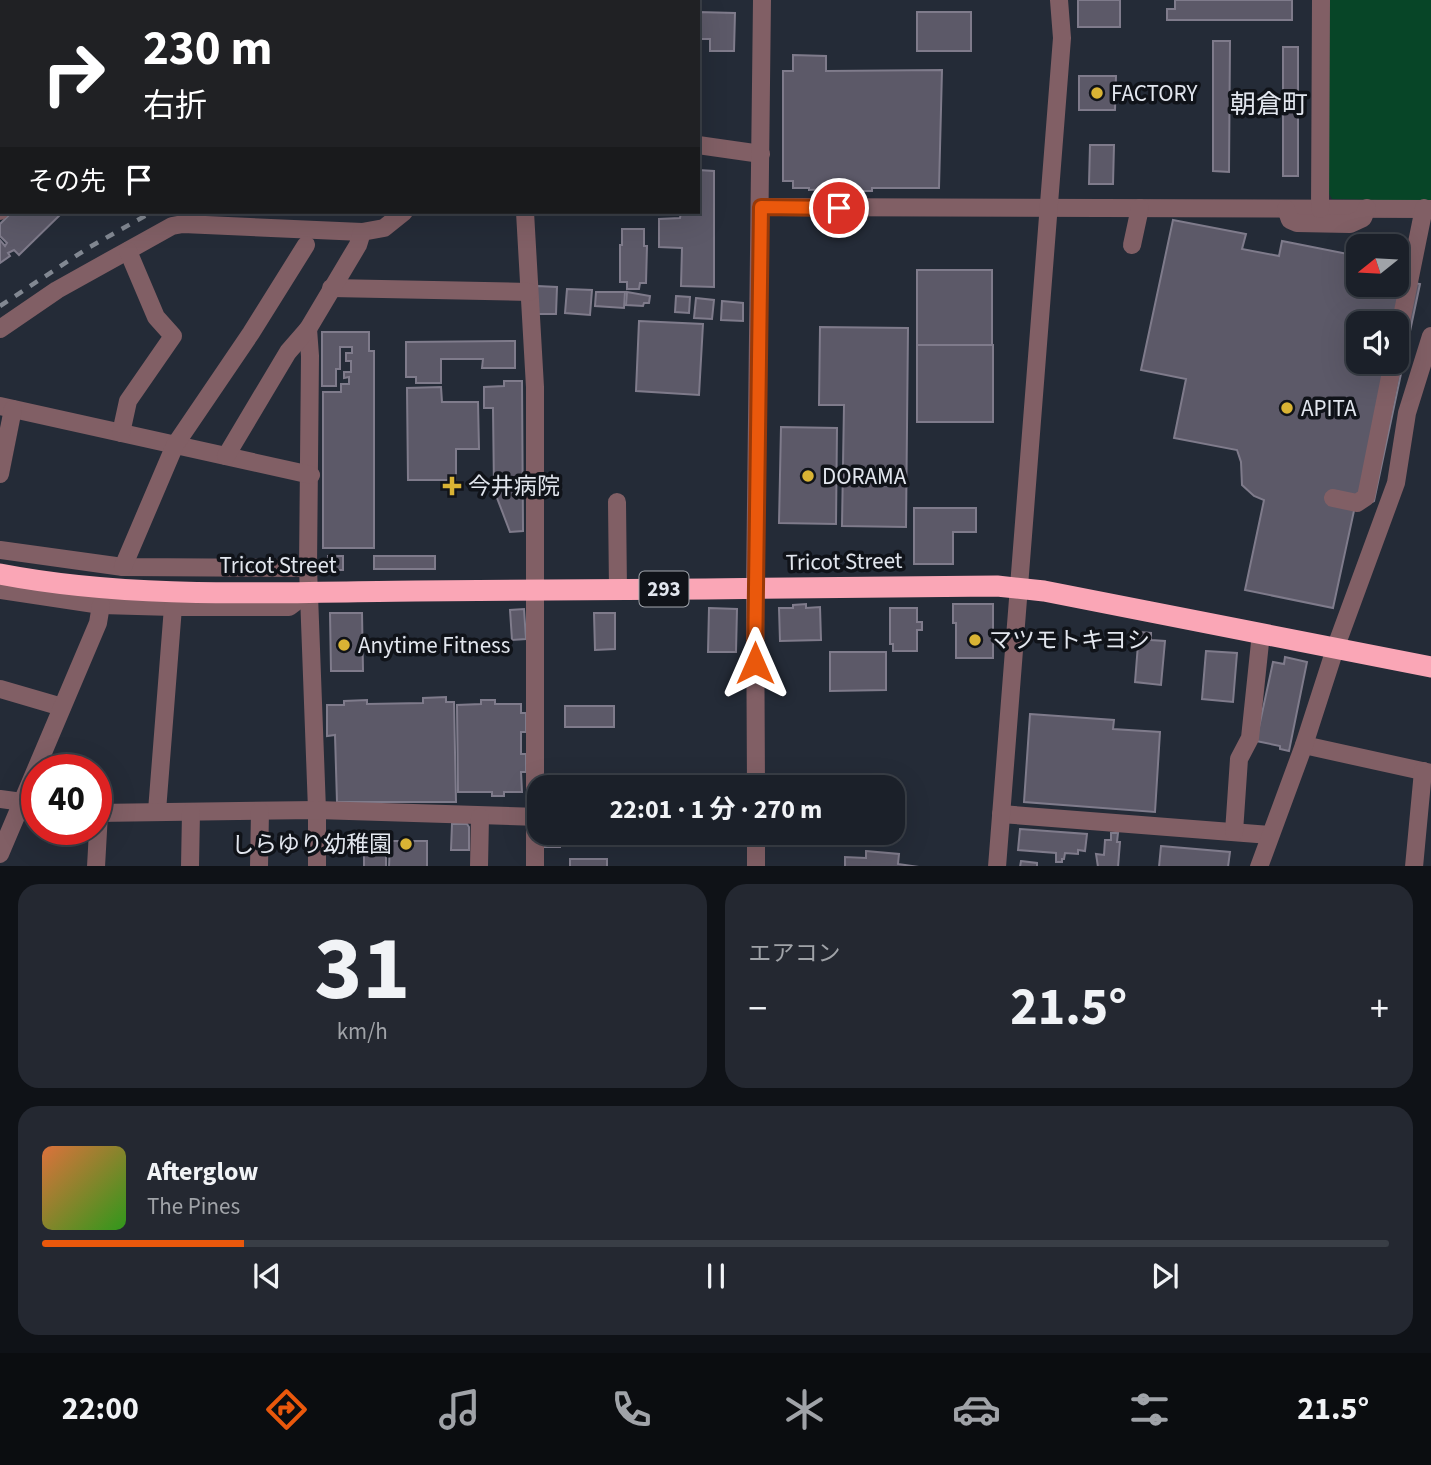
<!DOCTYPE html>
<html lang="ja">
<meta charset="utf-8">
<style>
:root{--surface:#1b2029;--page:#242831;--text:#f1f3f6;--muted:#a0a3a8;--line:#393e46;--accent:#ea580c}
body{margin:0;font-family:"Source Sans 3","Noto Sans JP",sans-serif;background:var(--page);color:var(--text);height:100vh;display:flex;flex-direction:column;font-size:26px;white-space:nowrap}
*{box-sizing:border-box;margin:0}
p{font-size:23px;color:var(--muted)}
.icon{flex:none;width:38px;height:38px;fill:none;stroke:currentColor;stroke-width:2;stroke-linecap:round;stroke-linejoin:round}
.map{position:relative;height:866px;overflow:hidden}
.panel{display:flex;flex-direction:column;gap:18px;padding:18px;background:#0f1217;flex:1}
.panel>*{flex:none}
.banner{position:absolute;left:0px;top:0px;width:700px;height:214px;box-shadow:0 7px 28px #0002,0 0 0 2px var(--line);background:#202124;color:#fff;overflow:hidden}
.needle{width:46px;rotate:252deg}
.buttons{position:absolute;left:1346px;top:234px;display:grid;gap:14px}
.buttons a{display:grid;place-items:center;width:63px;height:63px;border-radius:14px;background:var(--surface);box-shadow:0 7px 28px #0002,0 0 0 2px var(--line);font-size:35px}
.speed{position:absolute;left:21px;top:754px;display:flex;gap:14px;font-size:35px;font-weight:700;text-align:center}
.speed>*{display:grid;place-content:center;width:91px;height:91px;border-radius:50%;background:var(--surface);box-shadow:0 7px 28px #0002,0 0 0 2px var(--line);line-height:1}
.speed .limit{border:10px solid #d22;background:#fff;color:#111}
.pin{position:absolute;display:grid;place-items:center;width:60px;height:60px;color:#fff;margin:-30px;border:4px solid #fff;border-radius:50%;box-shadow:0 2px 7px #0007}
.me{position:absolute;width:77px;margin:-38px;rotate:0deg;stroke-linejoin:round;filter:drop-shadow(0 0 5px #0008)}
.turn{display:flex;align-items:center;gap:24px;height:147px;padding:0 28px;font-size:32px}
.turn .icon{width:91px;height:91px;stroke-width:2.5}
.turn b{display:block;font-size:49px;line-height:60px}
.then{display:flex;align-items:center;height:66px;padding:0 28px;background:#0003;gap:14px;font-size:26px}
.big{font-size:52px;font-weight:700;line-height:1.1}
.panel .card{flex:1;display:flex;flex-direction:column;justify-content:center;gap:10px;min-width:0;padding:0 24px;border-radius:21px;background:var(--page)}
.panel .dial{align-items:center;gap:0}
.dial b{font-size:91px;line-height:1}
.song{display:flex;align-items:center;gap:21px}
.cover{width:84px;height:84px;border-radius:10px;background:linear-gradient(135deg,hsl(20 70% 55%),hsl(110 70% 35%))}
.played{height:7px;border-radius:4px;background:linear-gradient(90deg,var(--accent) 15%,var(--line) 15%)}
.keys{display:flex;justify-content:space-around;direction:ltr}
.heat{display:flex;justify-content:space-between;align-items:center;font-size:38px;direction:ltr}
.panel .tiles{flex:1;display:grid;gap:18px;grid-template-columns:1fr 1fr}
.card:last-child{grid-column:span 2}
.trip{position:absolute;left:527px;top:775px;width:378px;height:70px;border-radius:21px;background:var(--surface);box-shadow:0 7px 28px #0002,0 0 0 2px var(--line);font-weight:700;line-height:70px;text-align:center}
.dock{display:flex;height:112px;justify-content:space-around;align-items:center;background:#0b0d10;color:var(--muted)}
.dock .icon{width:49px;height:49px}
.dock .selected{color:var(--accent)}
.dock b{font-size:32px;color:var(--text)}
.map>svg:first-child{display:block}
</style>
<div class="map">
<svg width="1431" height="867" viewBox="0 0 1431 867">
<rect width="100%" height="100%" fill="#242b37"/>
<polygon fill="#074527" points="1327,0 1431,0 1431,201 1332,199 1328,192"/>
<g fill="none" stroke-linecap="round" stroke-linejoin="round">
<polyline stroke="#144569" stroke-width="4.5" points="486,2 489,0"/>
</g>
<g fill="#5c5968" stroke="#7f7b8b" stroke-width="2" fill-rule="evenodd">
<rect x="1078" y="0" width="42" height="27"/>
<polygon points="1175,0 1292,0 1292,20 1167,20 1167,9 1175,9"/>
<polygon points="698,12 735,13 734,51 710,51 710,39 698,39"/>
<rect x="917" y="12" width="54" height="39"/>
<polygon points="1213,41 1230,41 1229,172 1213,171"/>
<rect x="1283" y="47" width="15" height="129"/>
<polygon points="793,55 826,56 826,71 942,70 939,188 872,188 872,191 853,191 853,188 809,190 809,188 793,188 793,181 783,181 783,71 793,71"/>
<polygon points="1079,76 1116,76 1115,110 1079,110"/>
<polygon points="1090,145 1114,145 1113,184 1089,184"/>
<polygon points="698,170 714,171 714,287 681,286 682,248 659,247 659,219 680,218 681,212 698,212"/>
<polygon points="12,212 63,212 19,255 14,250 8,253 10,256 0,263 0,240 5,246 7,243 0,236 0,224"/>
<path d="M1173,220L1246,234L1242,249L1279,256L1282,241L1358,256V285H1396V247H1381L1383,236L1411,243L1403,281L1420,284L1374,501L1364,506H1355L1333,608L1245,590L1264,500L1254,496L1242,485L1241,462L1237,450L1174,438L1186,379L1141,370ZM1358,324H1396V362H1358Z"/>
<polygon points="622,229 644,229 644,246 647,246 646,283 640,283 639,289 627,289 627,282 620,282 620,245 622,245"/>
<rect x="917" y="270" width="75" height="75"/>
<polygon points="537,286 557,287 556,314 537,314"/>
<polygon points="567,289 592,290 590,315 565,313"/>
<polygon points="596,292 625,292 624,308 595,306"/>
<polygon points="627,292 650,296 649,303 644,303 643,306 626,305"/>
<polygon points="676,296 690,297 689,313 675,312"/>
<polygon points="696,298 714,300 712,319 694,318"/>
<polygon points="722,301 743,303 743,321 721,320"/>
<polygon points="639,321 703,324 699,395 636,391"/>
<polygon points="820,327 908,328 906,527 842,526 844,405 819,405"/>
<polygon points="322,332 369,332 369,351 374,351 374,548 323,548 323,392 341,392 341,384 349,384 349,377 344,378 344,372 351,372 351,361 346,361 346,353 352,353 352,347 340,347 340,369 336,369 336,386 322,386"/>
<polygon points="515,341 515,368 482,368 483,359 441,359 441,383 416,383 416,377 406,377 406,342"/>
<rect x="917" y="345" width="76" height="77"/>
<polygon points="504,381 522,381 523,531 510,532 494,490 493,408 484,408 484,387 504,386"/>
<polygon points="441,387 442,402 478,402 479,449 456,449 456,480 408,480 407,388"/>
<polygon points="781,427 837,428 836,524 779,523"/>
<polygon points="914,508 976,508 976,532 953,532 953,564 914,564"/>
<rect x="328" y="556" width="15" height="14"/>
<rect x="374" y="556" width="61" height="13"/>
<polygon points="806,604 806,608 820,607 821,640 780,641 779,608 793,608 793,605"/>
<polygon points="953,604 993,604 993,658 956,658 956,623 953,623"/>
<polygon points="709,608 737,609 736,652 708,652"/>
<polygon points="890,608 917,608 917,622 922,622 922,630 917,630 917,651 893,651 893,644 890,644"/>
<polygon points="524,609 526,639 512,640 510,610"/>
<polygon points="330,613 362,613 363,671 331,671"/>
<polygon points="594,613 615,613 615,649 595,650"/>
<polygon points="1139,632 1151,633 1151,640 1165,641 1161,685 1135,682"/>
<polygon points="1206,651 1237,653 1233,702 1202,699"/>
<polygon points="830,652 886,652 886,690 830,691"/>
<polygon points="1285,657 1307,662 1289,751 1280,749 1280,746 1256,741 1273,662 1284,664"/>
<polygon points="446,697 446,702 454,702 456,802 337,802 335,735 327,736 327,705 344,705 344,701 367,700 367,704 423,703 423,698"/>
<polygon points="481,700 495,700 495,704 521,704 521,713 526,713 526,732 521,732 521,754 526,754 526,772 521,772 522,792 504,792 504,796 492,796 492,792 458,792 457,705 481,704"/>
<rect x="565" y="706" width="49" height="21"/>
<polygon points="1030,714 1114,720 1113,729 1160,732 1155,812 1024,802"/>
<polygon points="452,824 467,824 469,827 469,850 451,850"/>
<polygon points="1020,829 1087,834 1085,851 1078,850 1078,854 1065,853 1064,859 1062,859 1062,862 1056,862 1056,853 1018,850"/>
<rect x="545" y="833" width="15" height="14"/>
<polygon points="1111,833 1118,833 1117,842 1120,842 1118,867 1098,867 1096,854 1104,855 1105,840 1111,840"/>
<polygon points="390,841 427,841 427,867 389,867"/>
<rect x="364" y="843" width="22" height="24"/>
<polygon points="1161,846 1230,852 1228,867 1159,867"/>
<polygon points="866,851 899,854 898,864 919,867 845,867 845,857 866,858"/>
<rect x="570" y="859" width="37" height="8"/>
<polygon points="1021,861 1037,863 1037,867 1020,867"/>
</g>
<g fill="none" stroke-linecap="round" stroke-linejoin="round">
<polyline stroke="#787e88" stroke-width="2.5" stroke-dasharray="2 5" stroke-linecap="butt" points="394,2 396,0"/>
<g stroke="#815f65" stroke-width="18">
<polyline points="66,0 67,2"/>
<polyline points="84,2 87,0"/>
<polyline points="236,2 239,0"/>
<polyline points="313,2 316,0"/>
<polyline points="351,2 354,0"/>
<polyline points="596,2 597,0"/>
<polyline points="0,61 2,60"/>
<polyline points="0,90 2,90"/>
<polyline points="0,141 2,141"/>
<polyline points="698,145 761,154"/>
<polyline points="0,155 2,155"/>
<polyline points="761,207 1431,209"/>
<polyline points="1286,209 1290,220 1297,223 1350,224 1363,218 1367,208"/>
<polyline points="1320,209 1321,0"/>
<polyline points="0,211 2,209"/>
<polyline points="525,212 535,387 535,867"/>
<polyline points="1132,245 1140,208"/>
<polyline points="331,288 529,292"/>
<polyline points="0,329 57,290 172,226 183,224 362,232 384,228 404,212"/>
<polyline points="308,329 310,356 308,568 317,810 317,867"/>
<polyline points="1396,346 1424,208"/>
<polyline points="0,406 311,475"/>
<polyline points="121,433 128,401 173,336 156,317 128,251"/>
<polyline points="226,456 288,352 308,329 358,245 362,232"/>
<polyline points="0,474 13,409"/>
<polyline points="1333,498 1357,503 1366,497 1393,362"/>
<polyline points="617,502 618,589"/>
<polyline points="0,550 123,567 308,568"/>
<polyline points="123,567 175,445 251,333 306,245"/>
<polyline points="0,590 101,605 173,607 289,607 309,592"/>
<polyline points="0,689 62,707"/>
<polyline points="1304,745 1431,773"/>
<polyline points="756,788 755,588 762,0"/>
<polyline points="0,799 37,804"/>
<polyline points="157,811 173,607"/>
<polyline points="96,813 317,810 539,817"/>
<polyline points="1001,814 1270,835"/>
<polyline points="1234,832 1239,759 1250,738 1261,633"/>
<polyline points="756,833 756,867"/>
<polyline points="0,854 98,623 101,605"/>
<polyline points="96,867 99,813"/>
<polyline points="190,867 191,812"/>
<polyline points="259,867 260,811"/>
<polyline points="479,867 480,817"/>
<polyline points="997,867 1062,38 1059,0"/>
<polyline points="1259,867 1304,745 1335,649 1396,483 1407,413 1431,336"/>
<polyline points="1414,867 1423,771"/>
</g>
<path stroke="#faa6b6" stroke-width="21" d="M0,574C134,600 280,592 416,591C610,590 803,588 997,586L1044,591L1431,667"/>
<g stroke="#828892" stroke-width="4.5" stroke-dasharray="9 9" stroke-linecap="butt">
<polyline points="528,2 531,0"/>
<polyline points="0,306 88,248 152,212"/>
</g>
</g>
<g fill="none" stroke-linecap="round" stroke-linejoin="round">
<g stroke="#983908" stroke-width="18">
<polyline id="route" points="755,663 761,207 839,208"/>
</g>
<use href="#route" stroke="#ea580c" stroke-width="12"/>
</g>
<g fill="#d9b334" stroke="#101319" stroke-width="2.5">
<circle cx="1097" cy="93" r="7"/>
<circle cx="1287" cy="408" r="7"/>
<circle cx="808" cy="476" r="7"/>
<path d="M448.5 475.5h7v7h7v7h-7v7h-7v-7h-7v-7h7z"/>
<circle cx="975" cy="640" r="7"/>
<circle cx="344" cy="645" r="7"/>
<circle cx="406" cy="844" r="7"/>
</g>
<g text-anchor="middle" stroke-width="7" stroke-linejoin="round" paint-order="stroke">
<rect fill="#101319" stroke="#a3a7ae" stroke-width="2" x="639.5" y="571.5" width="49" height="35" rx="5"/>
<g font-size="21" font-weight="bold" fill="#e2e6ee">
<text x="664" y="596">293</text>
</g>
<g font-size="23" fill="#e2e6ee" stroke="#101319" text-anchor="start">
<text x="1111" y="101">FACTORY</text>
<text x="1301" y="416">APITA</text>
<text x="822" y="484">DORAMA</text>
<text x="468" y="494">今井病院</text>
<text x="989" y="648">マツモトキヨシ</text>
<text x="358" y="653">Anytime Fitness</text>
<text x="392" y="852" text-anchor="end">しらゆり幼稚園</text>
</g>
<g font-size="23" fill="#e2e6ee" stroke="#101319">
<text transform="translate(844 561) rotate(-1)" y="8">Tricot Street</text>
<text x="278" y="573">Tricot Street</text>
</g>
<g font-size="26" fill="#e2e6ee" stroke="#101319">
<text x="1269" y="113">朝倉町</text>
</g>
</g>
</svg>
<div class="buttons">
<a><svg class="needle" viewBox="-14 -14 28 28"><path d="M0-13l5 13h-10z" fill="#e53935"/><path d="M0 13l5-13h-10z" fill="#a0a3a8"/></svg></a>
<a><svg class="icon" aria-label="sound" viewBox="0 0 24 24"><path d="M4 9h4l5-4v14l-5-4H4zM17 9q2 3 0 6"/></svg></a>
</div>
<div class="speed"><div class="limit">40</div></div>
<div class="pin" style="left:839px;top:208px;background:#d93025"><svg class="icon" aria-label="arrive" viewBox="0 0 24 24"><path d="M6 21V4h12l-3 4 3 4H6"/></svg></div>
<svg class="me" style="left:755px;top:663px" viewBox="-20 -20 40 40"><path d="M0-17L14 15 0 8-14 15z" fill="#ea580c" stroke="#fff" stroke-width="4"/></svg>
<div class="trip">22:01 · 1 分 · 270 m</div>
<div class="banner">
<div class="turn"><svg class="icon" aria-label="right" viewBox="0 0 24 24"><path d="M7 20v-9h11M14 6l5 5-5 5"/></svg><div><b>230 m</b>右折</div></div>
<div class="then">その先<svg class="icon" aria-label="arrive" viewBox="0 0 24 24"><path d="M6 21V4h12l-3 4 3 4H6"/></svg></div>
</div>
</div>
<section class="panel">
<div class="tiles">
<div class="card dial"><b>31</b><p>km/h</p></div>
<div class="card"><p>エアコン</p>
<div class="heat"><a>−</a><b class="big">21.5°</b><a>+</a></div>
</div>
<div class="card">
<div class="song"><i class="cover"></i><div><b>Afterglow</b><p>The Pines</p></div></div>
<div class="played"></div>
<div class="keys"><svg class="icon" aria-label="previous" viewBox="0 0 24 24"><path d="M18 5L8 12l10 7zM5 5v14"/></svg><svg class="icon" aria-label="pause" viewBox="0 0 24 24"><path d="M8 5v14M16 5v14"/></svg><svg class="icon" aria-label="next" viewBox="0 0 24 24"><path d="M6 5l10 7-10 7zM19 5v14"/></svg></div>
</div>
</div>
</section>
<nav class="dock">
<b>22:00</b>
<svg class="icon selected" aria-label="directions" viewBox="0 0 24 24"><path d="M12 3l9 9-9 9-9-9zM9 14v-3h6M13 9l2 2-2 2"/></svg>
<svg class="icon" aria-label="music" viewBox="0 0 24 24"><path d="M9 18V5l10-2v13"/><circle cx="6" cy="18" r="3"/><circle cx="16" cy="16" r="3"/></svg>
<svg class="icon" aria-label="phone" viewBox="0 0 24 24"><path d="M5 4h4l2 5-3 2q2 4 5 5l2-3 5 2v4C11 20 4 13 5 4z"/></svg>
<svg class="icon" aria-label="climate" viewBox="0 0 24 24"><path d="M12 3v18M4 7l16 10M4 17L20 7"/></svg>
<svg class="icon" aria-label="car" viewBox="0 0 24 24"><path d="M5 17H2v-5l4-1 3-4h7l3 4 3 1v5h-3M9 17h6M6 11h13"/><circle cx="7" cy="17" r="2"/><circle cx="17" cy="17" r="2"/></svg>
<svg class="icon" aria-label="filters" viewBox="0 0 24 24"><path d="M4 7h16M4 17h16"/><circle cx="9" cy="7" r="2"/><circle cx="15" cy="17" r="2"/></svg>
<b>21.5°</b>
</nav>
